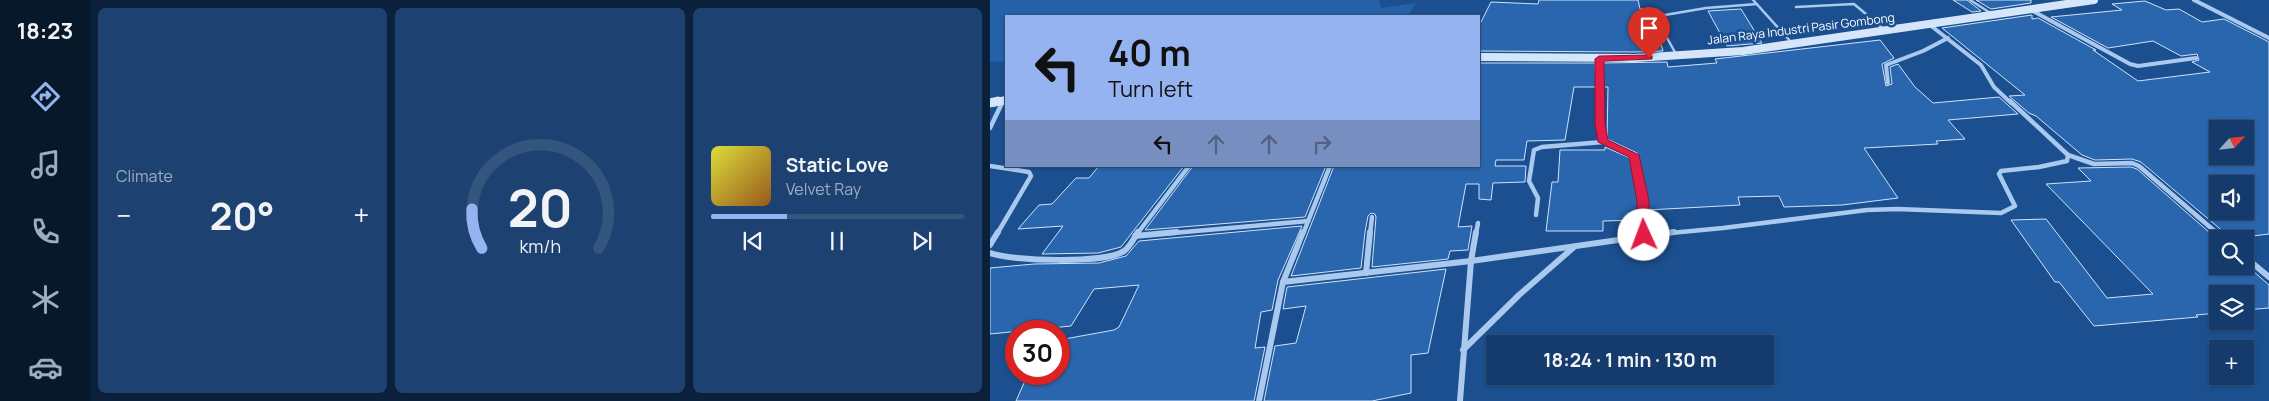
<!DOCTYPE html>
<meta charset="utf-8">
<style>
:root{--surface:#143b6b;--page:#1d4271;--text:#f1f3f6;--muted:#9dadc1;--line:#33557e;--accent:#95b2f1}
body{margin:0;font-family:Manrope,sans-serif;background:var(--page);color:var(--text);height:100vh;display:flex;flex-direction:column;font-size:19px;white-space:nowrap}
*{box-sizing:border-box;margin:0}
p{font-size:16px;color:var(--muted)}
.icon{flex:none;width:28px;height:28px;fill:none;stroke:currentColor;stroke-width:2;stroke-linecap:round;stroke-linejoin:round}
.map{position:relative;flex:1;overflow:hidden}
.side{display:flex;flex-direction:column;gap:8px;padding:8px;background:#0b203b;width:900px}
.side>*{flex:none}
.hud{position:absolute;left:15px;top:15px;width:475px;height:152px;border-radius:0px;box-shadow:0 1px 4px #0004,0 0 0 1px var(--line);background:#95b2f1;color:#111;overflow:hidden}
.needle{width:32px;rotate:63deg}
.fabs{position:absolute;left:1219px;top:120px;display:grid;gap:10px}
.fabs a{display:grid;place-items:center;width:45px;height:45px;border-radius:0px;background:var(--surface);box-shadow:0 1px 4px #0004,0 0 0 1px var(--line);font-size:25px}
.speed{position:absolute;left:15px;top:320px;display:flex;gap:10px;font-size:25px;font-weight:700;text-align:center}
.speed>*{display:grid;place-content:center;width:65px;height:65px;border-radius:50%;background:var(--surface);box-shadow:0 1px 4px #0004,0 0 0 1px var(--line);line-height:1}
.speed .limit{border:8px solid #d22;background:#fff;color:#111}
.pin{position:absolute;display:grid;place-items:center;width:42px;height:42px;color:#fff;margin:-51px -21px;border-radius:50% 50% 50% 0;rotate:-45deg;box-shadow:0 0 5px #0007}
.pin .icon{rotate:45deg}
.me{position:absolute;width:55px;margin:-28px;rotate:358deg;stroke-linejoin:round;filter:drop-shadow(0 0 4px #0008)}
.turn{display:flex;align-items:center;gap:18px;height:105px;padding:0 20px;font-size:22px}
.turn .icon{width:65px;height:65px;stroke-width:2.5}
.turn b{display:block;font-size:35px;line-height:42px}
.lanes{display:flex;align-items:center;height:48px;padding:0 20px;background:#0003;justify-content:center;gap:25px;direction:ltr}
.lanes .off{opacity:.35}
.big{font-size:38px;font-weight:700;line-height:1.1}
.side .card{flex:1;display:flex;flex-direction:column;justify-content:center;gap:8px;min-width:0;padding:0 18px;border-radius:8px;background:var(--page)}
.side .dial{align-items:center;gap:0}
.dial svg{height:130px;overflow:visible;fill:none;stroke:var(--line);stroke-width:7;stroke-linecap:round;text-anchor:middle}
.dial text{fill:var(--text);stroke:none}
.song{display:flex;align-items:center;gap:15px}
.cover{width:60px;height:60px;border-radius:8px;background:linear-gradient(135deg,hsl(60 70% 55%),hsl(30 70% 35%))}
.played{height:5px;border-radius:2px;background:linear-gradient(90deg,var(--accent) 30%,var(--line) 30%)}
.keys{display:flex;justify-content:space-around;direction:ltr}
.heat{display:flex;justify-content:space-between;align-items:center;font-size:28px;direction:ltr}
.side .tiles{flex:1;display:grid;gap:8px;grid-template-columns:repeat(3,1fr)}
.trip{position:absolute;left:496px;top:335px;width:288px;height:50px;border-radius:0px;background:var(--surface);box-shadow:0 1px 4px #0004,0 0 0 1px var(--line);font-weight:700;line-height:50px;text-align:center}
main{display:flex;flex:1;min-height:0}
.tab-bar{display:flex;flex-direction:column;width:90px;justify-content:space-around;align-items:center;background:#08182b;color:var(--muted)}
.tab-bar .icon{width:35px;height:35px}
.tab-bar .on{color:var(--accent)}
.tab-bar b{font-size:22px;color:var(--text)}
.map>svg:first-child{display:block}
</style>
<main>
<nav class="tab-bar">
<b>18:23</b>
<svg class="icon on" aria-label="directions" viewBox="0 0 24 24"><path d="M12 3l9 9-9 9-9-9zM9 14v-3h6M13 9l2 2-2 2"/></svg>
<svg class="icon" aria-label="music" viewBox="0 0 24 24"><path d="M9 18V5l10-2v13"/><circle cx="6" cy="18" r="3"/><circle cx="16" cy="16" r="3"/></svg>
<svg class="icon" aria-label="phone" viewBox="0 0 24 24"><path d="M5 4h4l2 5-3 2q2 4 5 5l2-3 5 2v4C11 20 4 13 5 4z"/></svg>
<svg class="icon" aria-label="climate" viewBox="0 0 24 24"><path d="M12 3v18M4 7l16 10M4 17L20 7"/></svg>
<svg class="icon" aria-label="car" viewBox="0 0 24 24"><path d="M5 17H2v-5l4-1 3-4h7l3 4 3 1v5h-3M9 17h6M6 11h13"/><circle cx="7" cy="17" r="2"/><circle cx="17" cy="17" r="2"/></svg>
</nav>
<section class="side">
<div class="tiles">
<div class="card"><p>Climate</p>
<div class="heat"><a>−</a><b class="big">20°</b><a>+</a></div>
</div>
<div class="card dial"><svg viewBox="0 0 100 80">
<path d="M14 69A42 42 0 1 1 86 69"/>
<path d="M14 69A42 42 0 0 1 8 45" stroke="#95b2f1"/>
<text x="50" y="56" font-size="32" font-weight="700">20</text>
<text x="50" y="72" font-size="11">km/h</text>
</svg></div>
<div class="card">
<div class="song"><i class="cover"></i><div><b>Static Love</b><p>Velvet Ray</p></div></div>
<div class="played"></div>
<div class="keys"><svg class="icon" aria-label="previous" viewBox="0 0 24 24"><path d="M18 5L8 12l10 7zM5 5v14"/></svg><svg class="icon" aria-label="pause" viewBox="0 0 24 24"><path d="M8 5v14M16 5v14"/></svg><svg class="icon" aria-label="next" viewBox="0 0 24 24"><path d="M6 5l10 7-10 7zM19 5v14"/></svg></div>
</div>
</div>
</section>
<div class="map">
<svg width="1279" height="401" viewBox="0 0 1279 401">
<rect width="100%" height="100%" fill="#1b4f8f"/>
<polygon fill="#2461a8" points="0,0 389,0 391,8 426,3 418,16 16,16 16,61 0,62"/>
<g fill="#2a66ad" stroke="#cfe3fa" fill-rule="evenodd">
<polygon points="549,0 648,0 650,9 661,8 673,51 645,52 489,51 489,26 501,2 548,4"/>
<polygon points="963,0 977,0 991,11 982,12"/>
<polygon points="986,0 1041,0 1041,3 1001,9"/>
<path d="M1155,1L1176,10L1189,9L1212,22L1234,19L1279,42V234L1239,239L1229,228L1151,162L1142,159L1105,160L1092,155L1046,116L1039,113L1019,96L1035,95L952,28L1042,15V19L1048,18L1106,50H1103L1148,81L1220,72L1202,62L1209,60L1207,54L1191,56L1163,41L1118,48L1061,17L1132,10L1122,4ZM1228,129H1255V156H1228ZM1228,184H1255V211H1228Z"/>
<polygon points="751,9 772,43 737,46 718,11"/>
<polygon points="890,40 904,58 892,64 896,86 902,84 900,67 908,64 925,87 943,103 1009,97 1028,114 958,120 975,139 946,141 948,144 874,148 908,198 852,205 794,207 789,196 748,197 750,205 657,210 647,153 617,139 618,87 613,87 613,63 677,62 678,67 727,63 725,59"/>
<polygon points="489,63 605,63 606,87 584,87 575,140 537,141 534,160 506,160 505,166 536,166 535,182 503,183 501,200 489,199 489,184 476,184 468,227 482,226 478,250 460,251 458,259 382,267 386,217 385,214 381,213 378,216 375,232 371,268 301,276 344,166 489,166"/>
<polygon points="615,147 640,158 649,201 650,220 613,221 613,231 556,231 562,182 568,182 570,150 615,150"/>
<polygon points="109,166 194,166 131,247 108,253 52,254 73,226 28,229 49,205 62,204 86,178 99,178"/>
<polygon points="203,166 336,166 315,217 155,230"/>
<polygon points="1141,167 1147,169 1228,240 1228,266 1255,266 1255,264 1279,285 1279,308 1255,310 1255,294 1228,294 1228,313 1206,315 1208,317 1104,326 1069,282 1065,282 1021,220 1056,219 1117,298 1163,294 1056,184 1101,181 1088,168"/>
<polygon points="312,226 288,280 282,310 271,312 265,348 275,347 264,401 26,401 38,374 69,374 69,340 124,330 129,327 149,285 104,289 81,326 0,334 0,268 44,264 109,263 136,256 149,241"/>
<polygon points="456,269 438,353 421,355 421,393 382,401 274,401 285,346 306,343 316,306 293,309 297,287"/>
</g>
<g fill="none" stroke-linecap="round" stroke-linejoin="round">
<g stroke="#a9c9ee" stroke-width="2.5">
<polyline points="763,0 802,43"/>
<polyline points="980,0 1002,14"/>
<polyline points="806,7 864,4 895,30"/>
<polyline points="669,16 716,8 767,4"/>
<polyline points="677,38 686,54"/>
</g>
<g stroke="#a9c9ee" stroke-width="4">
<polyline points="1204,0 1279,38"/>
<polyline points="1041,10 1140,64 1148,66 1206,58"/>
<polyline points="940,25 991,65 1004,87 1021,103"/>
<polyline points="609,59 610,103"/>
<polyline points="898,83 896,65 933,51 958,38"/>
</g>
<g stroke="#a9c9ee" stroke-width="4.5">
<polyline points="610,101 613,142 644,155 653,201 654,234"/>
<polyline points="0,128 13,101"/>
<polyline points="1078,155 1104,164 1142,163 1149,166 1228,234"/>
<polyline points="0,166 39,172 41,176 7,234"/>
<polyline points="546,215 548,198 539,181 544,150 552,147 613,142"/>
<polyline points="147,234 199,166"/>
<polyline points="172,234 318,221"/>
<polyline points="313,234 340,166"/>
<polyline points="380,234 382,217"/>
<polyline points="486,234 488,223"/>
<polyline points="670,234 733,228 877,210 907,209 1011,213 1025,206 1009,174 1011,171 1049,167 1077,161 1078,155 1020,101"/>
</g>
<g stroke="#a9c9ee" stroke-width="6">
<polyline points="654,232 654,235"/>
<polyline points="1226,232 1234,239"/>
<polyline points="145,236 187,232"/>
<polyline points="0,245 8,232"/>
<path d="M0,253C21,261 116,264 134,251C140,247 144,238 148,232"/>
<polyline points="1255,257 1279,277"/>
<polyline points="376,273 380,232"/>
<polyline points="293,282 313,232"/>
<polyline points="473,350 529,295 584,247"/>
<polyline points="269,401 293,282 481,261 684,232"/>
<polyline points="470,401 481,261 486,232"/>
</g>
<g stroke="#d6e6fa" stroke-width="8">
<polyline points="489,57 645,58 753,51 1104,0"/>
<polyline points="2,103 16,100"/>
</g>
<polyline stroke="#d6e6fa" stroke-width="9" points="0,103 8,101"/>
</g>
<polygon fill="#e11d48" stroke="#92132f" points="659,55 662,56 662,59 614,61 615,124 618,140 649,155 659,201 660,235 654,239 648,235 647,201 639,157 608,142 605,124 605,59 609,56"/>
<g text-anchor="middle" stroke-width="5" stroke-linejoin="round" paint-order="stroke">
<g font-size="12" fill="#fff" stroke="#1b4f8f">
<text transform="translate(811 29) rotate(-7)" y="4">Jalan Raya Industri Pasir Gombong</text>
</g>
</g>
</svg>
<div class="fabs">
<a><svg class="needle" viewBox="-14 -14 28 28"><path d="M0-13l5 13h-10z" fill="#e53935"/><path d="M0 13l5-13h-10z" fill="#9dadc1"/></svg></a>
<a><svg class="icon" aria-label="sound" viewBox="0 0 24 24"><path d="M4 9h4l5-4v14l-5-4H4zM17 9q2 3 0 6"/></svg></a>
<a><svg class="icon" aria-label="search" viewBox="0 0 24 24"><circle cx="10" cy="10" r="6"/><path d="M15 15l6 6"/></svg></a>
<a><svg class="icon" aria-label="layers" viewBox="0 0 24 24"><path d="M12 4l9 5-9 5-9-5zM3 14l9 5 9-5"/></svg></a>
<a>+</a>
</div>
<div class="speed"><div class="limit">30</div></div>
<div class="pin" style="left:659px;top:58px;background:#d93025"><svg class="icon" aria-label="arrive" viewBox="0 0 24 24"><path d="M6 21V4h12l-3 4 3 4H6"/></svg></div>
<svg class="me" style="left:654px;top:235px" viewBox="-20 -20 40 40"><circle r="19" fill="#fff"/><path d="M0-13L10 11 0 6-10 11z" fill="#e11d48"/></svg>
<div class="trip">18:24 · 1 min · 130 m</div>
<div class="hud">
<div class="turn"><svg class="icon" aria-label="left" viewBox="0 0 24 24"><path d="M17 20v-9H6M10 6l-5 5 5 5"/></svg><div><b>40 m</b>Turn left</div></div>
<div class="lanes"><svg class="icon" aria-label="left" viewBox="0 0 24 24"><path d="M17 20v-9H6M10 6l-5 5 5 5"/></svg><svg class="icon off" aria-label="ahead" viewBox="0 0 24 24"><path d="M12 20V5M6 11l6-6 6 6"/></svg><svg class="icon off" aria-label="ahead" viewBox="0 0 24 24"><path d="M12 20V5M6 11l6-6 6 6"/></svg><svg class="icon off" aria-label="right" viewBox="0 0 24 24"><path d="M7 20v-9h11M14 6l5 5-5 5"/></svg></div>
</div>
</div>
</main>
